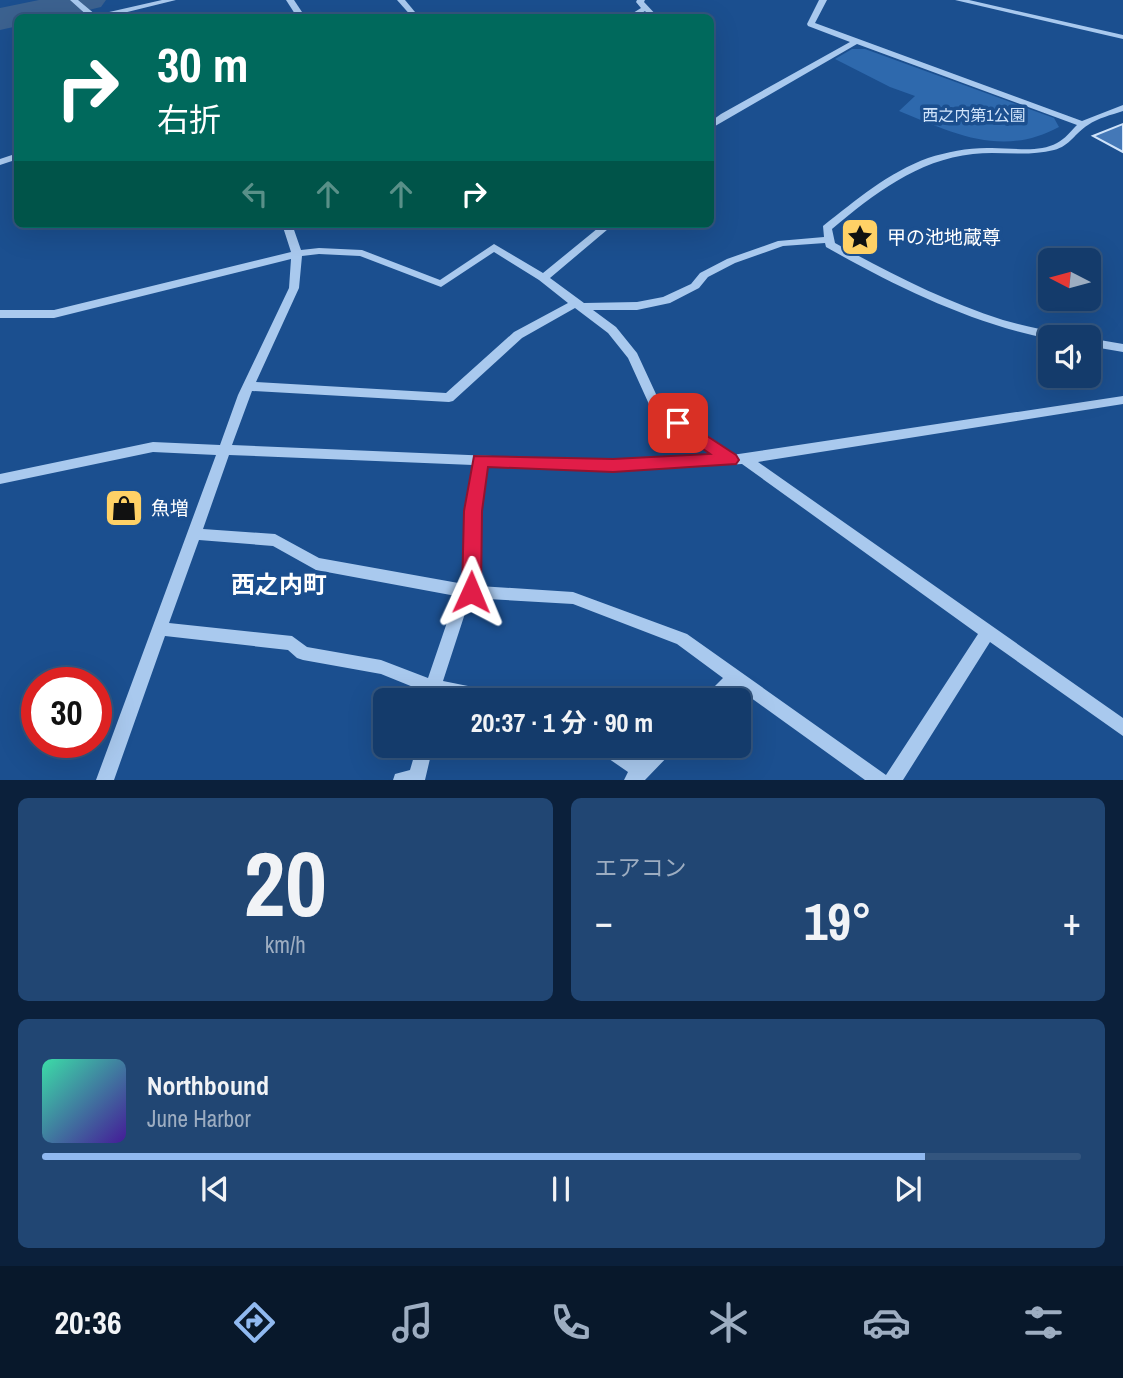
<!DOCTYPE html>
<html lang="ja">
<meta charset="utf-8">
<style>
:root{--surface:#143b6b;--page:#214673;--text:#f1f3f6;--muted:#9dadc1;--line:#33557e;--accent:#90b9f0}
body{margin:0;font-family:"Archivo Narrow","Noto Sans JP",sans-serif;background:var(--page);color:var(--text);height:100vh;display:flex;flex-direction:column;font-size:26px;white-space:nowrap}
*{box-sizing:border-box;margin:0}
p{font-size:23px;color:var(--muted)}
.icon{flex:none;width:38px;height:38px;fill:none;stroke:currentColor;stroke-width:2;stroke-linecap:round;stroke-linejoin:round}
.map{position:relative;height:780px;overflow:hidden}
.side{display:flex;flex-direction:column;gap:18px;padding:18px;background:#0b203b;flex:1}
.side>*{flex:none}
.banner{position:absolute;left:14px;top:14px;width:700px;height:214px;border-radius:10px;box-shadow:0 7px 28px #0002,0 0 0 2px var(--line);background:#00695c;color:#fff;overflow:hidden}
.needle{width:46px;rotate:276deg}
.fabs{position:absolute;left:1038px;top:248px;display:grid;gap:14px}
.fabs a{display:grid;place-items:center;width:63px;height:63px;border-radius:10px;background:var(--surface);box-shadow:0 7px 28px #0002,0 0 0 2px var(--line);font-size:35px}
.speed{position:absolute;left:21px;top:667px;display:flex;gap:14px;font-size:35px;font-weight:700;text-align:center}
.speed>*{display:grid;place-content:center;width:91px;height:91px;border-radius:50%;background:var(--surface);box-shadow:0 7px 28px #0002,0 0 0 2px var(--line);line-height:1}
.speed .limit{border:10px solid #d22;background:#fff;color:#111}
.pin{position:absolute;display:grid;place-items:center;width:60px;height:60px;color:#fff;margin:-30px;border-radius:14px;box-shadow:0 4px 10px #0006}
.me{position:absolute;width:77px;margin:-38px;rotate:1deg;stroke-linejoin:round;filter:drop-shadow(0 0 5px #0008)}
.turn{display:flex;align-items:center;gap:24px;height:147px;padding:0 28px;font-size:32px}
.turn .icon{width:91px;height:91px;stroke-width:2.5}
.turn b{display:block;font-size:49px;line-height:60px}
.lanes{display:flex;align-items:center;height:66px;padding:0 28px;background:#0003;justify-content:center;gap:35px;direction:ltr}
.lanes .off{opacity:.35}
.big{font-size:52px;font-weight:700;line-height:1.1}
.side .tile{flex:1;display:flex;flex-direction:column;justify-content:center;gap:10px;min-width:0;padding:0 24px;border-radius:10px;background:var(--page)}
.side .dial{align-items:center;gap:0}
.dial b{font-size:91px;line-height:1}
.song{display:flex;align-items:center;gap:21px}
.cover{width:84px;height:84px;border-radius:10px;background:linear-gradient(135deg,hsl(160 70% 55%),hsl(260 70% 35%))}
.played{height:7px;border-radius:4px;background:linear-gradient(90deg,var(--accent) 85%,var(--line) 85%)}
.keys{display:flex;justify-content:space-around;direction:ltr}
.heat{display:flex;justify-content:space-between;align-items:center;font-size:38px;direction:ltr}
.side .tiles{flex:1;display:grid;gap:18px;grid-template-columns:1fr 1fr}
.tile:last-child{grid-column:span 2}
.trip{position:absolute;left:373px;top:688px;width:378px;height:70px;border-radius:10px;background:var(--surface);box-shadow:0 7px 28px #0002,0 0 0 2px var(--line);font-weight:700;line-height:70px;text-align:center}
.tabs{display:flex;height:112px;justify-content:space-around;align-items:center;background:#08182b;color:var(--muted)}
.tabs .icon{width:49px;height:49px}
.tabs .current{color:var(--accent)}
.tabs b{font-size:32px;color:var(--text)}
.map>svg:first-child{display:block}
</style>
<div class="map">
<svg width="1123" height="780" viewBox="0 0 1123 780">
<rect width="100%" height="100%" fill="#1b4f8f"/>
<path fill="#2e69ad" d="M852,49H865L1054,118L1059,127C1002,158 953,133 899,111L915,96L890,87L835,59Z"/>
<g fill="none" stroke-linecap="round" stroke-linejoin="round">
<polygon fill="#3c6290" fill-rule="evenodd" points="39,0 106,0 101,7 56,18 18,18 18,26 0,30 0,8"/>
</g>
<polygon fill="#4478b7" stroke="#cfe3fa" stroke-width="2" points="1123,124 1123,152 1093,136"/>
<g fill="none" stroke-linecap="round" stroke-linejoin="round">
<g fill="#a9c9ee" fill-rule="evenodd">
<polygon points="70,0 78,0 96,15 162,0 176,0 103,18 90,18"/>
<polygon points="286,0 294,0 302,12 301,14 295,14"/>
<polygon points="397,0 405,0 420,18 413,18"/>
<polygon points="637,0 645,0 644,2 659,18 651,18 645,11 634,18 625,18 641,8 636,2"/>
<path d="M819,0H827L815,23L1082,121L1123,105V111C1111,115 1098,118 1088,125C1075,133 1070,146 1054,150C1027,157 1000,151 973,154C917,160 874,194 832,229L835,243C889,273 944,301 1003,320C1024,326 1045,330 1066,335L1068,338H1050V339C970,323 897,287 826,247L825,243L783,246L735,263L708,277L699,288L670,303L637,310H593L616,327L637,353L662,407L703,432L732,455L1123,396V404L758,462L1123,718V736L990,642L903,780H865L736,687L723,700H704L706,695L723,678L677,644L573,604L470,598L443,681L498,692L504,695L506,700H460L433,695L381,674L303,660L297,658L288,650L165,636L114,780H96L216,455L153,452L0,484V474L153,442L220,445L238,395L289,288L291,259L54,318H0V310H54L291,252L282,224H292L301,250L319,248L362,250L440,280L494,244L543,273L603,224H614L550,278L584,303L637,302L663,297L691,284L700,273L727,259L778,241L824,237L823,226C856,200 889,172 928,158C947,152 967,148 987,148C1009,147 1037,154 1057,143C1065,139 1071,131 1077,125L857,44L710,129V122L721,114L850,42L808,26L807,24ZM494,252L539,280L568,303L514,332L446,393L256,382L299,288L302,256L319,254L360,256L441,287ZM575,308L608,333L628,358L653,413L693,438L715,456L613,461L232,445L252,391L449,402L453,401L522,338ZM229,455L473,465L466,511L464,584L319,558L275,534L203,529ZM742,464L978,634L886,775L687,634L573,592L479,586L480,511L486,466L613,471ZM199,540L273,546L316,570L456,596L428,678L381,660L307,647L292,636L169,623Z"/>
<polygon points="955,0 969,0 1123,35 1123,39"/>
<polygon points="18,153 18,159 0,165 0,159"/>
<polygon points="1088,338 1123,344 1123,352 1088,346"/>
<polygon points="417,746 433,746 425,780 393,780 395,774 410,770"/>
<polygon points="597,746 619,746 640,760 655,746 674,746 672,752 645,780 624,780 628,772 599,752"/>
</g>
</g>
<polygon fill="#e11d48" stroke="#92132f" stroke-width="2" points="678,417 736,455 739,460 736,464 613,472 488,467 482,511 481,592 478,598 471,601 464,598 462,592 464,511 474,456 613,459 710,454 672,427 670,423"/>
<defs>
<g id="sight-square" transform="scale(2.0125)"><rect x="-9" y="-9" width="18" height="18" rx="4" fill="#ffd166" stroke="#1b4f8f"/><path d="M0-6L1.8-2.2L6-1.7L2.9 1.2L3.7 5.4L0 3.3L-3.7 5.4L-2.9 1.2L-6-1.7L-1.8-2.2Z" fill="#111"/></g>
<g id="shop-square" transform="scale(2.0125)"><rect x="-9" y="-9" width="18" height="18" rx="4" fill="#ffd166" stroke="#1b4f8f"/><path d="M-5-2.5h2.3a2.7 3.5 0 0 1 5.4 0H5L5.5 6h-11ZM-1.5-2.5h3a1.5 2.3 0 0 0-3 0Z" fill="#111"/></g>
</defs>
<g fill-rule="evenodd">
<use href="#sight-square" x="860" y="237"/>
<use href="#shop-square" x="124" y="508"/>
</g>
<g text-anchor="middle" stroke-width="7" stroke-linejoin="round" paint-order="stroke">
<g font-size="16" fill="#cfe3fa" stroke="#1b4f8f">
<text x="974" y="121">西之内第1公園</text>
</g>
<g font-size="19" fill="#fff" stroke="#1b4f8f" text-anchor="start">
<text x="887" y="244">甲の池地蔵尊</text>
<text x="151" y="515">魚増</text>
</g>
<g font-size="24" font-weight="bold" fill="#fff" stroke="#1b4f8f">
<text x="279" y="593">西之内町</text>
</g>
</g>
</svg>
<div class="fabs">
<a><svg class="needle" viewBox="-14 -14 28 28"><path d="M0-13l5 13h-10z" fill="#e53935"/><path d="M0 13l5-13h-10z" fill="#9dadc1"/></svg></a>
<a><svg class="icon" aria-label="sound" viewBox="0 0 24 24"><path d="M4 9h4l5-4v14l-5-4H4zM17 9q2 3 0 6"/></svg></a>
</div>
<div class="speed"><div class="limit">30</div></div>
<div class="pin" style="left:678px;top:423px;background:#d93025"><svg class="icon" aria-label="arrive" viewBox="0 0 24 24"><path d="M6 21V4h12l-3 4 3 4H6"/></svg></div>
<svg class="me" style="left:471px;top:592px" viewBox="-20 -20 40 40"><path d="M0-17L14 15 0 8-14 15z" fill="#e11d48" stroke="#fff" stroke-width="4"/></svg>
<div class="trip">20:37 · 1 分 · 90 m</div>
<div class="banner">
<div class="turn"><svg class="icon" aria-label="right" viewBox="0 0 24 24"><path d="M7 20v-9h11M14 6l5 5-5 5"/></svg><div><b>30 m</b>右折</div></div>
<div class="lanes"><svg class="icon off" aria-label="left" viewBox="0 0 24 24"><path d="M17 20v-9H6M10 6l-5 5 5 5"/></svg><svg class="icon off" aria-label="ahead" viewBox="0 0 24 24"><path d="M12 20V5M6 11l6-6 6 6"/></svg><svg class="icon off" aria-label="ahead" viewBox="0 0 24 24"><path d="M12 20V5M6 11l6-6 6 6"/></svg><svg class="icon" aria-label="right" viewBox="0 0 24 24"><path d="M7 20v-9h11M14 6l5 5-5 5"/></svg></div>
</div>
</div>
<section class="side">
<div class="tiles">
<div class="tile dial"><b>20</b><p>km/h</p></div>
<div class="tile"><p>エアコン</p>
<div class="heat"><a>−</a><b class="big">19°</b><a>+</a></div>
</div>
<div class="tile">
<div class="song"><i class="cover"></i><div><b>Northbound</b><p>June Harbor</p></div></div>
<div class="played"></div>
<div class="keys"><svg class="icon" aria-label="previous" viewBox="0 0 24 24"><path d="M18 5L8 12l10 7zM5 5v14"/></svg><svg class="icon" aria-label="pause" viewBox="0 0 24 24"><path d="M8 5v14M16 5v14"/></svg><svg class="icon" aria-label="next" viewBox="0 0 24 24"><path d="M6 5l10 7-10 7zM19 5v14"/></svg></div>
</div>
</div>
</section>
<nav class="tabs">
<b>20:36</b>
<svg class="icon current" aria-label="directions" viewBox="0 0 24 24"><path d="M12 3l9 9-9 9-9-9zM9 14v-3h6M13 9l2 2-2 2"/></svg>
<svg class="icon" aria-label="music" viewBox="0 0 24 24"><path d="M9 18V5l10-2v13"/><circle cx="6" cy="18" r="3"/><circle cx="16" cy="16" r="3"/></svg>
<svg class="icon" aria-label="phone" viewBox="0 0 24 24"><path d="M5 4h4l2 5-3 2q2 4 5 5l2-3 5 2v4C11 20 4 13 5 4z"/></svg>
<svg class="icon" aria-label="climate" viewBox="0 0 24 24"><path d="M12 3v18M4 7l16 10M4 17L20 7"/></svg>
<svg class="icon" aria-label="car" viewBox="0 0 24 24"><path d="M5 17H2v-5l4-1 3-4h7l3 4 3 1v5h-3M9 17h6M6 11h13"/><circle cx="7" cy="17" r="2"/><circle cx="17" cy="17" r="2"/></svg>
<svg class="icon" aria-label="filters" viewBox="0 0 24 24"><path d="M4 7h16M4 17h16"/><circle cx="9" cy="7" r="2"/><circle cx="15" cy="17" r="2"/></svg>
</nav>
